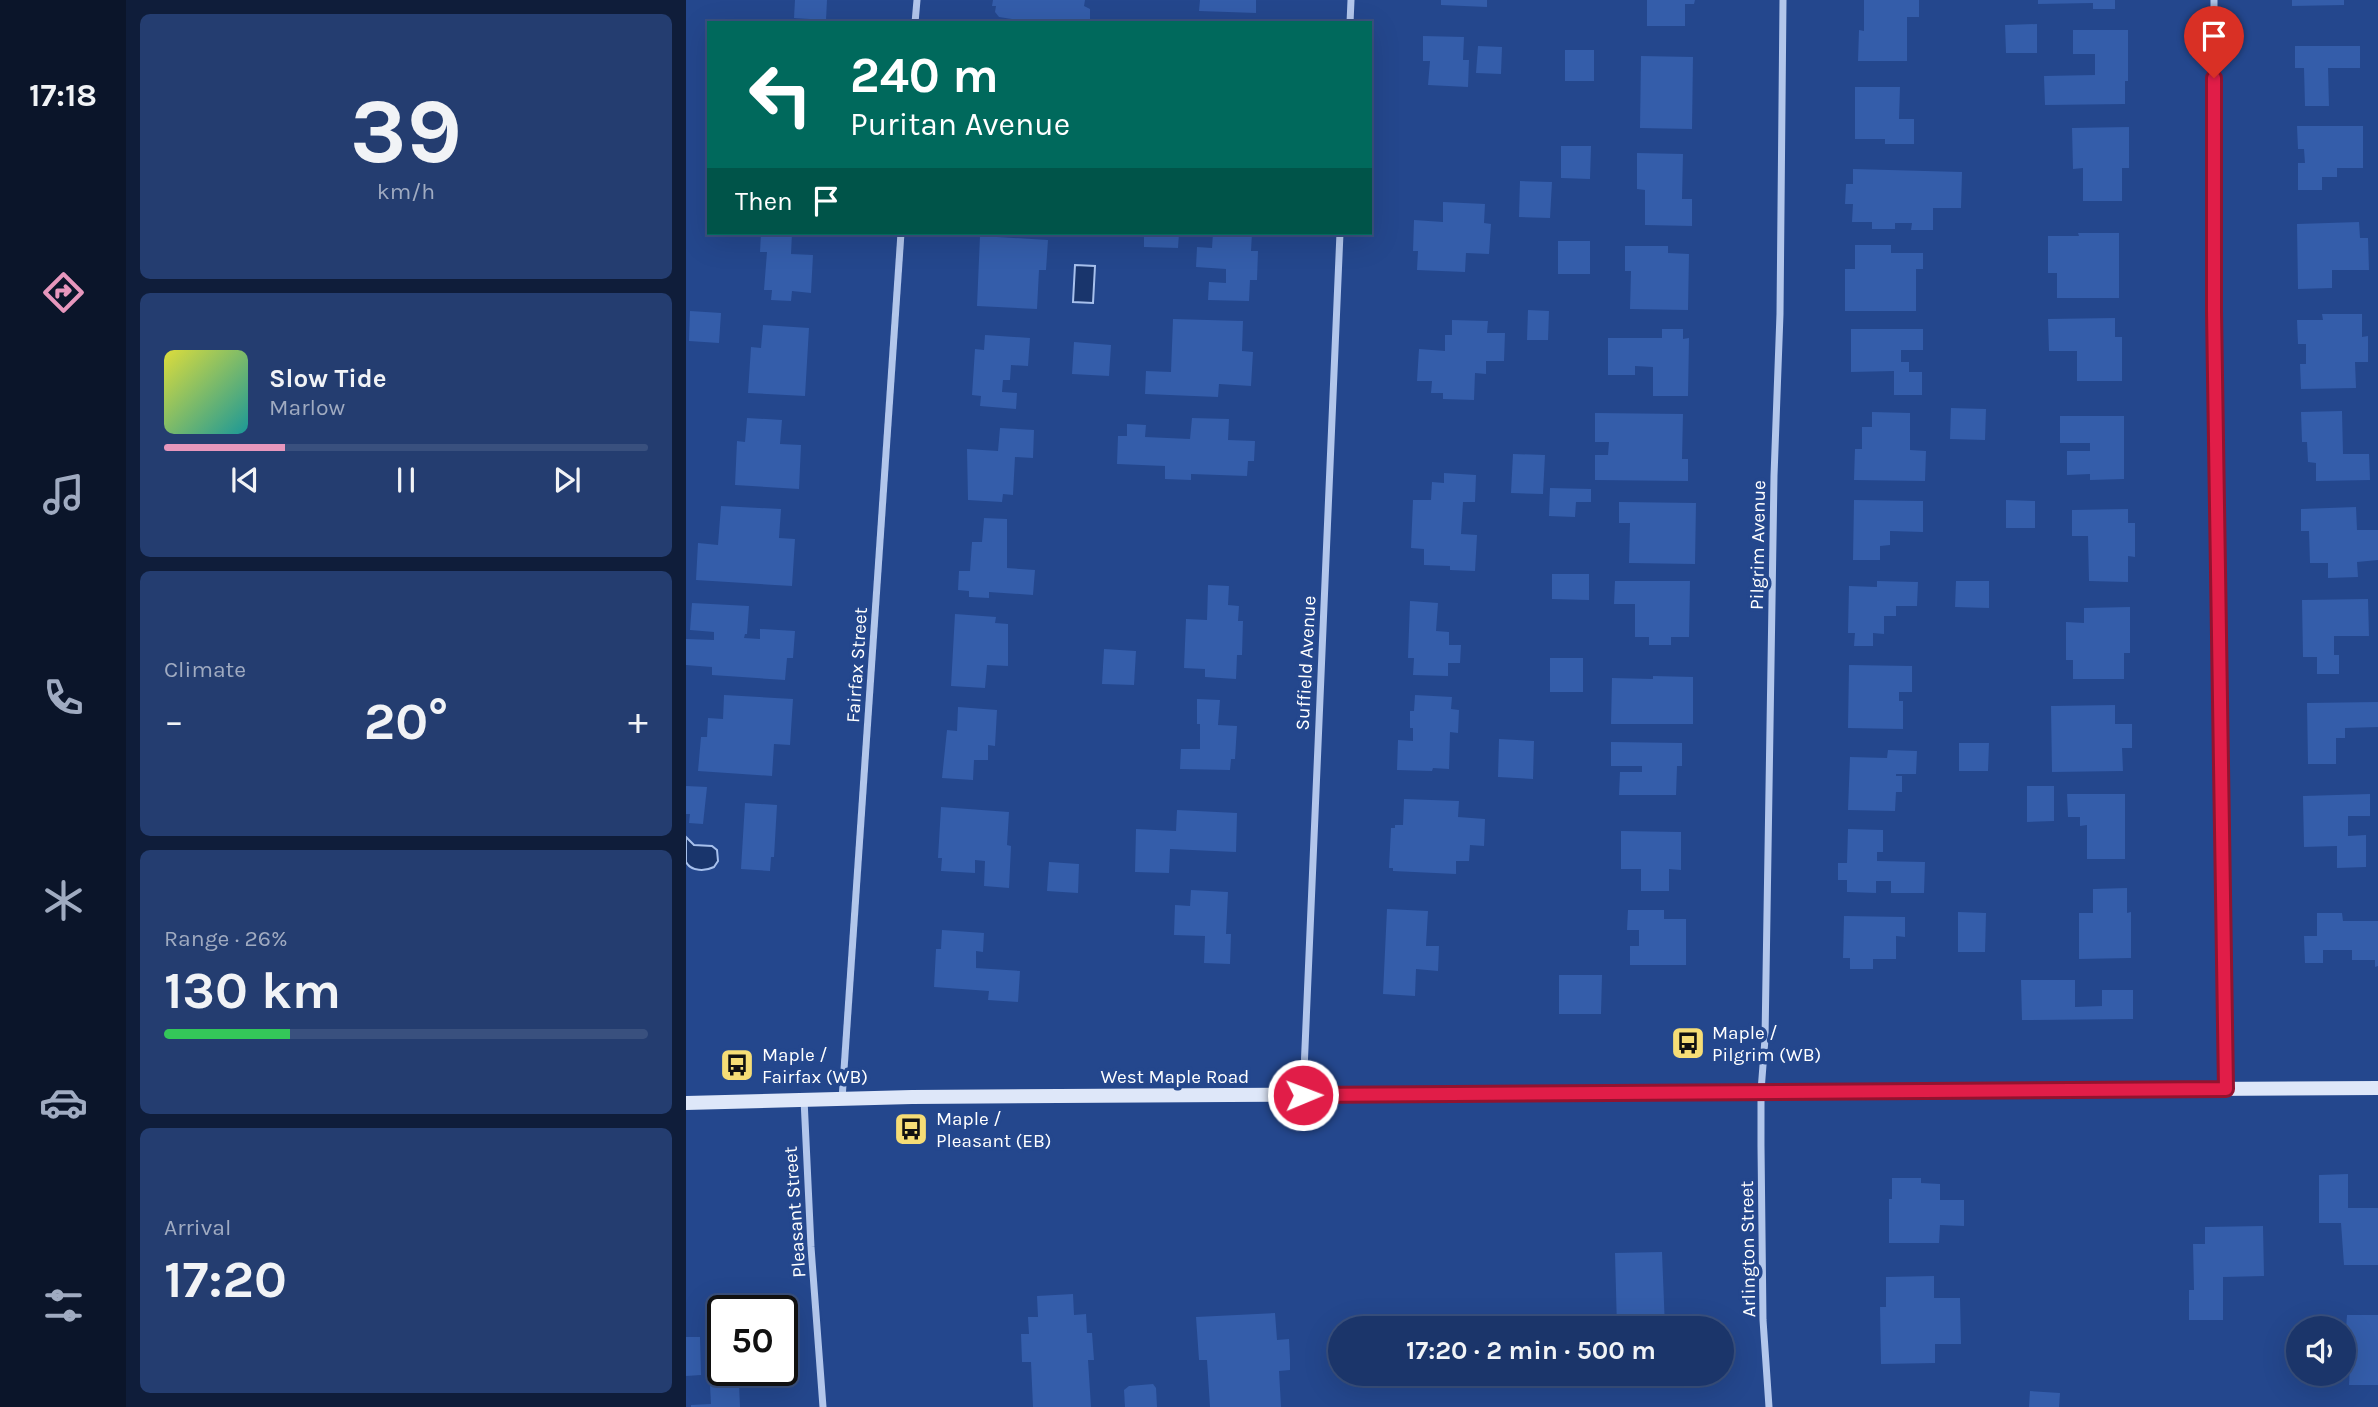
<!DOCTYPE html>
<meta charset="utf-8">
<style>
:root{--surface:#1b356a;--page:#243d70;--text:#f1f3f6;--muted:#a0abc1;--line:#39507e;--accent:#e797bd}
body{margin:0;font-family:Karla,sans-serif;background:var(--page);color:var(--text);height:100vh;display:flex;flex-direction:column;font-size:26px;white-space:nowrap}
*{box-sizing:border-box;margin:0}
p{font-size:23px;color:var(--muted)}
.icon{flex:none;width:38px;height:38px;fill:none;stroke:currentColor;stroke-width:2;stroke-linecap:round;stroke-linejoin:round}
.map{position:relative;flex:1;overflow:hidden}
.drawer{display:flex;flex-direction:column;gap:14px;padding:14px;background:#0f1d3a;width:560px}
.drawer>*{flex:none}
.banner{position:absolute;left:21px;top:21px;width:665px;height:214px;border-radius:0px;box-shadow:0 7px 28px #0002,0 0 0 2px var(--line);background:#00695c;color:#fff;overflow:hidden}
.fabs{position:absolute;left:1600px;top:1316px;display:grid;gap:14px}
.fabs a{display:grid;place-items:center;width:70px;height:70px;border-radius:50%;background:var(--surface);box-shadow:0 7px 28px #0002,0 0 0 2px var(--line);font-size:35px}
.speed{position:absolute;left:21px;top:1295px;display:flex;gap:14px;font-size:35px;font-weight:700;text-align:center}
.speed>*{display:grid;place-content:center;width:91px;height:91px;border-radius:50%;background:var(--surface);box-shadow:0 7px 28px #0002,0 0 0 2px var(--line);line-height:1}
.speed .limit{border:4px solid #111;border-radius:10px;background:#fff;color:#111}
.pin{position:absolute;display:grid;place-items:center;width:60px;height:60px;color:#fff;margin:-72px -30px;border-radius:50% 50% 50% 0;rotate:-45deg;box-shadow:0 0 7px #0007}
.pin .icon{rotate:45deg}
.me{position:absolute;width:77px;margin:-38px;rotate:89deg;stroke-linejoin:round;filter:drop-shadow(0 0 5px #0008)}
.turn{display:flex;align-items:center;gap:24px;height:147px;padding:0 28px;font-size:32px}
.turn .icon{width:91px;height:91px;stroke-width:2.5}
.turn b{display:block;font-size:49px;line-height:60px}
.then{display:flex;align-items:center;height:66px;padding:0 28px;background:#0003;gap:14px;font-size:26px}
.big{font-size:52px;font-weight:700;line-height:1.1}
.drawer .widget{flex:1;display:flex;flex-direction:column;justify-content:center;gap:10px;min-width:0;padding:0 24px;border-radius:10px;background:var(--page)}
.drawer .dial{align-items:center;gap:0}
.dial b{font-size:91px;line-height:1}
.song{display:flex;align-items:center;gap:21px}
.cover{width:84px;height:84px;border-radius:10px;background:linear-gradient(135deg,hsl(60 70% 55%),hsl(180 70% 35%))}
.played{height:7px;border-radius:4px;background:linear-gradient(90deg,var(--accent) 25%,var(--line) 25%)}
.keys{display:flex;justify-content:space-around;direction:ltr}
.heat{display:flex;justify-content:space-between;align-items:center;font-size:38px;direction:ltr}
.charge{height:10px;border-radius:5px;background:linear-gradient(90deg,#34c759 26%,var(--line) 0)}
.trip{position:absolute;left:642px;top:1316px;width:406px;height:70px;border-radius:35px;background:var(--surface);box-shadow:0 7px 28px #0002,0 0 0 2px var(--line);font-weight:700;line-height:70px;text-align:center}
main{display:flex;flex:1;min-height:0}
.menu{display:flex;flex-direction:column;width:126px;justify-content:space-around;align-items:center;background:#0b152a;color:var(--muted)}
.menu .icon{width:49px;height:49px}
.menu .active{color:var(--accent)}
.menu b{font-size:32px;color:var(--text)}
.map>svg:first-child{display:block}
</style>
<main>
<nav class="menu">
<b>17:18</b>
<svg class="icon active" aria-label="directions" viewBox="0 0 24 24"><path d="M12 3l9 9-9 9-9-9zM9 14v-3h6M13 9l2 2-2 2"/></svg>
<svg class="icon" aria-label="music" viewBox="0 0 24 24"><path d="M9 18V5l10-2v13"/><circle cx="6" cy="18" r="3"/><circle cx="16" cy="16" r="3"/></svg>
<svg class="icon" aria-label="phone" viewBox="0 0 24 24"><path d="M5 4h4l2 5-3 2q2 4 5 5l2-3 5 2v4C11 20 4 13 5 4z"/></svg>
<svg class="icon" aria-label="climate" viewBox="0 0 24 24"><path d="M12 3v18M4 7l16 10M4 17L20 7"/></svg>
<svg class="icon" aria-label="car" viewBox="0 0 24 24"><path d="M5 17H2v-5l4-1 3-4h7l3 4 3 1v5h-3M9 17h6M6 11h13"/><circle cx="7" cy="17" r="2"/><circle cx="17" cy="17" r="2"/></svg>
<svg class="icon" aria-label="filters" viewBox="0 0 24 24"><path d="M4 7h16M4 17h16"/><circle cx="9" cy="7" r="2"/><circle cx="15" cy="17" r="2"/></svg>
</nav>
<section class="drawer">
<div class="widget dial"><b>39</b><p>km/h</p></div>
<div class="widget">
<div class="song"><i class="cover"></i><div><b>Slow Tide</b><p>Marlow</p></div></div>
<div class="played"></div>
<div class="keys"><svg class="icon" aria-label="previous" viewBox="0 0 24 24"><path d="M18 5L8 12l10 7zM5 5v14"/></svg><svg class="icon" aria-label="pause" viewBox="0 0 24 24"><path d="M8 5v14M16 5v14"/></svg><svg class="icon" aria-label="next" viewBox="0 0 24 24"><path d="M6 5l10 7-10 7zM19 5v14"/></svg></div>
</div>
<div class="widget"><p>Climate</p>
<div class="heat"><a>−</a><b class="big">20°</b><a>+</a></div>
</div>
<div class="widget"><p>Range · 26%</p><b class="big">130 km</b><div class="charge"></div></div>
<div class="widget"><p>Arrival</p><b class="big">17:20</b></div>
</section>
<div class="map">
<svg width="1692" height="1407" viewBox="0 0 1692 1407">
<rect width="100%" height="100%" fill="#24478d"/>
<g fill="#19356c" stroke="#a7c0ec" stroke-width="2">
<polygon points="389,265 409,266 407,303 387,302"/>
<path d="M0,837L8,845L26,846L31,850L32,861L28,867C20,871 5,872 0,862C0,856 0,844 0,837Z"/>
</g>
<g fill="#345daa">
<polygon points="109,0 141,0 140,20 108,18"/>
<polygon points="307,0 399,0 398,6 404,9 404,19 397,23 325,23 326,19 313,17 309,12 310,6 306,6"/>
<polygon points="514,0 570,0 570,13 513,11"/>
<polygon points="755,0 801,0 801,7 755,5"/>
<polygon points="961,0 1009,0 1008,4 999,4 999,26 961,26"/>
<polygon points="1178,0 1233,0 1233,17 1221,17 1221,61 1172,61 1173,30 1178,31"/>
<polygon points="1352,0 1429,0 1429,9 1407,9 1407,3 1352,4"/>
<polygon points="1606,0 1658,0 1658,5 1606,6"/>
<polygon points="1351,24 1351,53 1320,53 1319,25"/>
<polygon points="1387,30 1442,30 1442,81 1439,81 1439,104 1359,105 1358,76 1409,75 1409,54 1387,54"/>
<polygon points="737,36 778,37 777,60 783,60 782,87 742,85 744,61 737,61"/>
<polygon points="792,46 816,47 815,74 790,73"/>
<polygon points="1609,46 1674,46 1674,68 1642,68 1643,106 1619,106 1618,68 1609,68"/>
<rect x="879" y="50" width="29" height="31"/>
<polygon points="955,56 1007,57 1006,129 954,128"/>
<polygon points="1169,87 1214,87 1213,119 1228,119 1228,144 1199,144 1199,139 1169,139"/>
<polygon points="1611,126 1677,126 1677,168 1651,168 1651,177 1636,177 1636,190 1612,190 1612,163 1619,163 1618,149 1612,149"/>
<polygon points="1443,127 1443,168 1436,168 1436,201 1397,201 1397,168 1387,169 1386,128"/>
<polygon points="875,146 905,146 904,179 875,178"/>
<polygon points="951,153 997,154 996,199 1006,199 1006,226 959,225 959,190 951,189"/>
<polygon points="1167,169 1276,172 1275,208 1247,208 1247,230 1225,230 1226,223 1209,223 1209,229 1186,229 1186,222 1166,222 1167,204 1159,204 1160,184 1167,184"/>
<polygon points="834,181 866,182 864,218 833,217"/>
<polygon points="757,202 799,204 798,223 805,224 803,254 780,253 779,272 731,270 732,251 727,251 728,220 757,222"/>
<polygon points="1673,222 1674,238 1682,238 1683,270 1646,270 1646,288 1612,289 1611,224"/>
<polygon points="75,233 106,233 105,254 127,255 125,293 106,291 105,301 85,300 86,290 78,290 81,252 74,252"/>
<polygon points="458,233 493,233 492,248 458,247"/>
<polygon points="527,233 566,233 565,251 572,251 571,280 564,280 563,301 522,300 523,282 540,283 540,269 510,267 511,247 526,248"/>
<polygon points="1392,233 1433,233 1433,298 1371,298 1371,273 1362,273 1362,236 1393,236"/>
<polygon points="294,236 362,240 360,270 353,270 351,309 291,306"/>
<rect x="872" y="241" width="32" height="33"/>
<polygon points="1169,245 1205,245 1205,253 1237,253 1237,269 1230,269 1230,311 1159,311 1159,269 1169,269"/>
<polygon points="939,246 982,246 982,253 1003,254 1002,310 944,309 945,271 939,271"/>
<polygon points="842,310 863,311 862,340 841,340"/>
<polygon points="4,311 35,313 33,343 3,341"/>
<polygon points="1636,314 1676,314 1676,337 1682,336 1682,362 1669,362 1670,388 1615,389 1614,364 1620,364 1620,344 1612,344 1611,320 1637,320"/>
<polygon points="1429,318 1429,337 1436,337 1436,381 1391,381 1391,351 1363,351 1362,319"/>
<polygon points="487,319 557,321 556,351 567,352 565,386 533,384 532,397 459,394 460,371 485,372"/>
<polygon points="766,320 802,321 801,333 819,333 818,361 800,361 800,374 789,373 788,400 757,399 757,393 745,393 746,381 731,381 733,349 759,351 759,335 766,335"/>
<polygon points="77,325 123,328 119,396 62,393 65,347 75,348"/>
<polygon points="976,329 997,329 997,339 1003,338 1002,396 967,396 967,367 949,366 949,375 922,375 922,338 976,338"/>
<polygon points="1165,329 1237,329 1237,350 1215,350 1215,362 1223,362 1223,372 1236,372 1236,395 1208,395 1208,371 1165,372"/>
<polygon points="299,335 344,338 342,366 325,365 324,380 317,380 316,392 331,393 330,409 294,406 295,396 286,395 289,349 298,350"/>
<polygon points="388,342 425,345 423,376 386,374"/>
<polygon points="1265,408 1300,409 1299,440 1264,439"/>
<polygon points="1656,411 1657,454 1683,454 1684,480 1630,481 1630,463 1622,462 1621,442 1616,442 1615,412"/>
<polygon points="1186,412 1224,413 1224,450 1240,451 1239,481 1168,480 1169,449 1176,449 1176,427 1186,427"/>
<polygon points="909,413 997,414 996,459 1002,459 1002,481 909,480 909,455 922,455 923,442 909,442"/>
<polygon points="1374,416 1438,416 1438,479 1404,480 1404,474 1381,475 1381,451 1404,451 1404,443 1374,443"/>
<polygon points="61,418 96,420 94,444 115,445 113,489 49,485 51,441 59,442"/>
<polygon points="506,418 543,419 542,440 569,441 568,461 562,461 561,476 505,474 505,480 479,479 479,466 431,464 432,436 441,436 441,424 460,425 459,437 504,439"/>
<polygon points="314,428 348,430 347,458 329,457 327,495 317,494 316,502 282,500 281,449 312,451"/>
<polygon points="827,454 859,455 857,494 825,493"/>
<polygon points="758,473 790,475 789,502 777,502 775,534 791,535 789,571 764,570 764,566 738,565 738,549 725,548 727,500 745,500 746,482 758,483"/>
<polygon points="864,488 905,489 905,502 890,502 889,517 863,516"/>
<polygon points="1168,500 1237,501 1237,532 1204,531 1204,545 1194,546 1194,560 1167,560"/>
<polygon points="1320,500 1349,501 1349,528 1320,528"/>
<polygon points="933,502 1010,503 1009,564 943,563 944,523 933,523"/>
<polygon points="35,506 95,509 93,538 109,539 106,586 10,580 12,543 32,545"/>
<polygon points="1670,507 1671,530 1692,530 1692,560 1671,562 1672,577 1642,578 1642,563 1624,563 1623,531 1615,531 1615,509"/>
<polygon points="1442,509 1442,523 1449,523 1449,557 1442,556 1442,582 1403,581 1402,536 1386,536 1386,510"/>
<polygon points="298,518 321,519 321,568 349,570 347,595 303,592 303,598 283,597 283,591 272,590 273,571 284,571 286,542 296,542"/>
<polygon points="866,574 903,574 903,600 866,599"/>
<polygon points="929,581 1004,581 1003,637 985,637 985,645 963,645 963,637 949,637 949,604 928,604"/>
<polygon points="1191,581 1232,582 1231,606 1210,606 1210,616 1198,616 1198,634 1187,633 1187,646 1168,646 1169,633 1162,633 1163,586 1191,587"/>
<polygon points="1270,581 1303,581 1303,608 1269,607"/>
<polygon points="522,585 543,586 542,605 553,606 552,621 557,621 556,655 551,655 550,679 519,677 519,669 498,668 500,619 521,620"/>
<polygon points="1682,599 1683,636 1648,636 1648,655 1653,655 1653,674 1631,674 1631,657 1617,657 1616,600"/>
<polygon points="724,601 752,603 750,631 763,632 763,645 775,645 774,663 762,663 762,676 727,675 728,658 722,658"/>
<polygon points="6,603 63,606 61,634 59,634 58,638 74,639 74,629 109,631 107,658 101,658 99,680 26,675 26,667 0,665 0,639 28,640 28,632 4,630"/>
<polygon points="1444,607 1444,653 1438,653 1438,679 1387,679 1387,660 1380,660 1380,622 1398,623 1398,608"/>
<polygon points="269,614 310,617 309,623 322,624 322,666 301,665 299,688 265,686"/>
<polygon points="418,649 450,651 448,685 416,684"/>
<rect x="864" y="658" width="33" height="34"/>
<polygon points="1163,665 1226,666 1226,692 1213,692 1213,701 1217,701 1217,729 1162,728"/>
<polygon points="967,676 1007,677 1007,724 925,724 926,678 967,679"/>
<polygon points="38,695 107,699 104,745 88,744 86,776 12,771 15,737 21,737 22,718 37,719"/>
<polygon points="729,695 766,697 765,709 773,710 772,733 764,732 763,769 747,768 746,771 711,770 712,740 727,741 727,728 724,728 724,711 728,711"/>
<polygon points="511,699 534,700 532,725 551,726 549,759 545,759 544,770 494,769 495,749 514,749 514,724 511,724"/>
<polygon points="1692,702 1692,727 1659,728 1659,738 1650,738 1650,764 1622,764 1621,703"/>
<polygon points="1429,705 1429,724 1446,724 1446,748 1436,748 1437,771 1366,772 1365,706"/>
<polygon points="272,707 311,710 309,746 302,745 302,760 288,760 287,780 256,778 261,730 271,731"/>
<polygon points="813,739 848,741 847,779 812,777"/>
<polygon points="925,742 996,743 996,766 991,766 990,795 933,795 934,772 956,772 956,766 925,766"/>
<polygon points="1273,743 1303,743 1302,771 1273,771"/>
<polygon points="1202,750 1231,751 1230,774 1210,774 1210,776 1216,776 1216,792 1210,792 1209,811 1162,810 1164,757 1201,758"/>
<polygon points="0,786 21,787 17,824 3,823 4,814 0,814"/>
<polygon points="1341,786 1368,786 1368,821 1341,822"/>
<polygon points="1381,794 1439,794 1439,859 1401,859 1401,825 1394,826 1394,817 1382,817"/>
<polygon points="1684,794 1684,816 1662,816 1662,836 1680,835 1680,867 1651,868 1651,846 1618,847 1617,796"/>
<polygon points="718,799 773,801 772,817 799,819 798,846 784,845 783,861 770,861 770,874 707,871 707,868 703,868 705,828 709,828 709,825 717,825"/>
<polygon points="59,803 91,805 88,857 85,857 84,871 55,869"/>
<polygon points="255,807 323,812 321,845 325,846 323,888 298,886 299,861 289,860 289,873 255,871 256,858 252,858"/>
<polygon points="491,810 551,813 550,852 484,849 483,873 449,872 450,829 490,831"/>
<polygon points="1162,829 1197,830 1197,852 1191,852 1191,861 1239,862 1238,893 1205,893 1205,881 1190,881 1190,893 1161,892 1161,880 1152,880 1152,863 1161,863"/>
<polygon points="935,831 995,832 995,870 983,869 983,891 955,891 955,869 935,869"/>
<polygon points="363,862 393,864 392,893 361,891"/>
<polygon points="1441,888 1441,913 1445,912 1445,958 1393,959 1393,913 1407,913 1407,889"/>
<polygon points="505,890 542,892 540,934 545,934 544,964 518,963 519,936 488,935 489,905 504,906"/>
<polygon points="701,909 742,911 740,946 753,946 752,971 730,969 729,996 697,994"/>
<polygon points="942,910 978,910 978,919 1000,919 1000,965 944,965 944,946 953,946 953,930 941,930"/>
<polygon points="1272,912 1300,913 1299,952 1272,952"/>
<polygon points="1631,913 1656,913 1657,921 1692,921 1692,966 1689,967 1689,960 1666,960 1666,950 1637,950 1637,963 1619,963 1618,936 1631,936"/>
<polygon points="1158,916 1219,917 1219,937 1210,936 1210,959 1187,959 1187,969 1164,969 1164,958 1157,958"/>
<polygon points="256,930 298,933 297,952 290,951 290,968 334,971 332,1002 302,1000 303,991 248,987 250,949 255,949"/>
<polygon points="873,975 916,975 915,1014 873,1014"/>
<polygon points="1335,980 1389,980 1389,1007 1416,1006 1416,990 1447,990 1447,1019 1336,1020"/>
<polygon points="1662,1174 1662,1208 1692,1208 1692,1265 1658,1265 1655,1223 1633,1223 1633,1175"/>
<polygon points="1206,1178 1235,1178 1235,1183 1254,1184 1254,1200 1278,1200 1278,1226 1254,1225 1253,1243 1203,1243 1203,1199 1206,1199"/>
<polygon points="1577,1226 1578,1276 1537,1277 1537,1320 1503,1320 1503,1290 1508,1290 1507,1244 1519,1244 1519,1227"/>
<polygon points="976,1252 979,1328 931,1328 929,1253"/>
<polygon points="1248,1276 1248,1298 1274,1298 1275,1344 1249,1344 1249,1363 1195,1364 1194,1307 1200,1307 1200,1277"/>
<polygon points="387,1294 388,1315 400,1314 401,1333 406,1333 408,1360 402,1360 405,1407 347,1407 345,1362 336,1362 335,1334 343,1334 342,1317 352,1317 351,1296"/>
<polygon points="589,1313 591,1340 603,1339 604,1359 604,1370 593,1371 595,1407 524,1407 521,1360 513,1360 510,1317"/>
<polygon points="1661,1315 1692,1315 1692,1385 1663,1385 1665,1344 1659,1344"/>
<polygon points="0,1337 14,1337 15,1375 0,1376"/>
<polygon points="46,1372 46,1384 53,1384 54,1407 5,1407 5,1405 25,1404 24,1385 27,1385 27,1373"/>
<polygon points="467,1384 470,1388 471,1407 439,1407 438,1390 443,1386"/>
<polygon points="1344,1391 1374,1393 1373,1407 1343,1407"/>
</g>
<g fill="none" stroke-linecap="round" stroke-linejoin="round">
<g stroke="#b2c6eb" stroke-width="7">
<polyline points="1528,0 1528,311 1540,1089"/>
<polyline points="229,23 231,0"/>
<polyline points="664,23 665,0"/>
<polyline points="617,1094 654,233"/>
<polyline points="118,1099 125,1247 137,1407"/>
<polyline points="156,1099 215,233"/>
<polyline points="1083,1407 1077,1320 1075,1146 1075,1091 1079,1039 1088,476 1094,314 1097,0"/>
</g>
<polyline stroke="#dee7f9" stroke-width="14" points="0,1103 226,1097 1692,1088"/>
</g>
<g fill="none" stroke-linecap="round" stroke-linejoin="round">
<g stroke="#92132f" stroke-width="18">
<polyline id="route" points="617,1095 1540,1089 1528,311 1528,78"/>
</g>
<use href="#route" stroke="#e11d48" stroke-width="12"/>
</g>
<defs>
<g id="bus-square" transform="scale(1.75)"><rect x="-9" y="-9" width="18" height="18" rx="4" fill="#f6dd76" stroke="#24478d"/><path d="M-5-6H5V4H4V6H2V4H-2V6H-4V4H-5ZM-3.5-4V0h7V-4ZM-3.5 1.2v1.5H-2V1.2ZM2 1.2v1.5H3.5V1.2Z" fill="#111"/></g>
</defs>
<g fill-rule="evenodd">
<use href="#bus-square" x="1002" y="1043"/>
<use href="#bus-square" x="51" y="1065"/>
<use href="#bus-square" x="225" y="1129"/>
</g>
<g text-anchor="middle" stroke-width="7" stroke-linejoin="round" paint-order="stroke">
<g font-size="19" fill="#fff" stroke="#24478d">
<text transform="translate(1071 545) rotate(-89)" y="7">Pilgrim Avenue</text>
<text transform="translate(619 663) rotate(-87)" y="7">Suffield Avenue</text>
<text transform="translate(170 665) rotate(-86)" y="7">Fairfax Street</text>
<text x="489" y="1083">West Maple Road</text>
<text transform="translate(108 1212) rotate(-94)" y="7">Pleasant Street</text>
<text transform="translate(1061 1249) rotate(-91)" y="7">Arlington Street</text>
</g>
<g font-size="19" fill="#fff" stroke="#24478d" text-anchor="start">
<text x="1026" y="1039">Maple /<tspan x="1026" dy="22">Pilgrim (WB)</tspan></text>
<text x="76" y="1061">Maple /<tspan x="76" dy="22">Fairfax (WB)</tspan></text>
<text x="250" y="1125">Maple /<tspan x="250" dy="22">Pleasant (EB)</tspan></text>
</g>
</g>
</svg>
<div class="fabs">
<a><svg class="icon" aria-label="sound" viewBox="0 0 24 24"><path d="M4 9h4l5-4v14l-5-4H4zM17 9q2 3 0 6"/></svg></a>
</div>
<div class="speed"><div class="limit">50</div></div>
<div class="pin" style="left:1528px;top:78px;background:#d93025"><svg class="icon" aria-label="arrive" viewBox="0 0 24 24"><path d="M6 21V4h12l-3 4 3 4H6"/></svg></div>
<svg class="me" style="left:617px;top:1095px" viewBox="-20 -20 40 40"><circle r="17" fill="#e11d48" stroke="#fff" stroke-width="3"/><path d="M0-11L8 9 0 5-8 9z" fill="#fff"/></svg>
<div class="trip">17:20 · 2 min · 500 m</div>
<div class="banner">
<div class="turn"><svg class="icon" aria-label="left" viewBox="0 0 24 24"><path d="M17 20v-9H6M10 6l-5 5 5 5"/></svg><div><b>240 m</b>Puritan Avenue</div></div>
<div class="then">Then<svg class="icon" aria-label="arrive" viewBox="0 0 24 24"><path d="M6 21V4h12l-3 4 3 4H6"/></svg></div>
</div>
</div>
</main>
